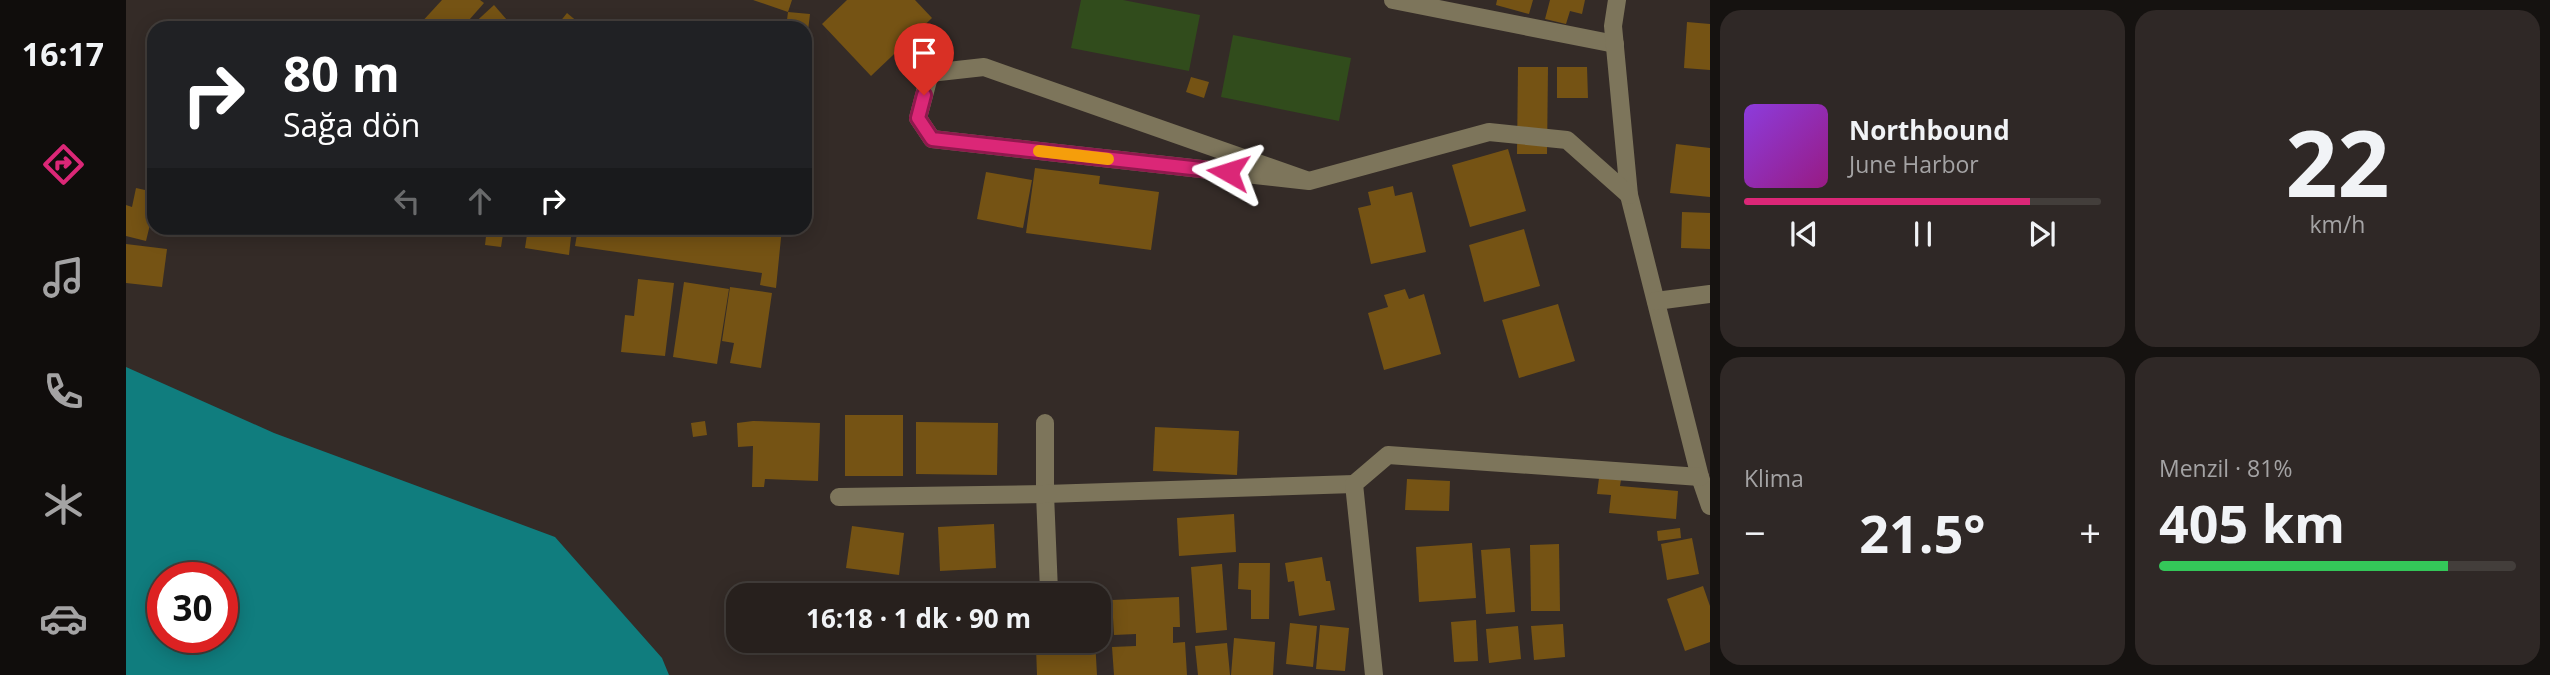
<!DOCTYPE html>
<html lang="tr">
<meta charset="utf-8">
<style>
:root{--surface:#27201d;--page:#2f2826;--text:#f1f3f6;--muted:#a4a3a4;--line:#433e3b;--accent:#db2777}
body{margin:0;font-family:"Open Sans",sans-serif;background:var(--page);color:var(--text);height:100vh;display:flex;flex-direction:column;font-size:26px;white-space:nowrap}
*{box-sizing:border-box;margin:0}
p{font-size:23px;color:var(--muted)}
.icon{flex:none;width:38px;height:38px;fill:none;stroke:currentColor;stroke-width:2;stroke-linecap:round;stroke-linejoin:round}
.map{position:relative;flex:1;overflow:hidden}
.sheet{display:flex;flex-direction:column;gap:10px;padding:10px;background:#151210;width:840px}
.sheet>*{flex:none}
.banner{position:absolute;left:21px;top:21px;width:665px;height:214px;border-radius:21px;box-shadow:0 4px 18px #0003,0 0 0 2px var(--line);background:#202124;color:#fff;overflow:hidden}
.speed{position:absolute;left:21px;top:562px;display:flex;gap:14px;font-size:35px;font-weight:700;text-align:center}
.speed>*{display:grid;place-content:center;width:91px;height:91px;border-radius:50%;background:var(--surface);box-shadow:0 4px 18px #0003,0 0 0 2px var(--line);line-height:1}
.speed .limit{border:10px solid #d22;background:#fff;color:#111}
.pin{position:absolute;display:grid;place-items:center;width:60px;height:60px;color:#fff;margin:-72px -30px;border-radius:50% 50% 50% 0;rotate:-45deg;box-shadow:0 0 7px #0007}
.pin .icon{rotate:45deg}
.me{position:absolute;width:77px;margin:-38px;rotate:276deg;stroke-linejoin:round;filter:drop-shadow(0 0 5px #0008)}
.turn{display:flex;align-items:center;gap:24px;height:147px;padding:0 21px;font-size:32px}
.turn .icon{width:91px;height:91px;stroke-width:2.5}
.turn b{display:block;font-size:49px;line-height:60px}
.lanes{display:flex;align-items:center;height:66px;padding:0 21px;background:#0003;justify-content:center;gap:35px;direction:ltr}
.lanes .off{opacity:.35}
.big{font-size:52px;font-weight:700;line-height:1.1}
.sheet .tile{flex:1;display:flex;flex-direction:column;justify-content:center;gap:10px;min-width:0;padding:0 24px;border-radius:21px;background:var(--page)}
.sheet .dial{align-items:center;gap:0}
.dial b{font-size:91px;line-height:1}
.song{display:flex;align-items:center;gap:21px}
.cover{width:84px;height:84px;border-radius:10px;background:linear-gradient(135deg,hsl(270 70% 55%),hsl(310 70% 35%))}
.played{height:7px;border-radius:4px;background:linear-gradient(90deg,var(--accent) 80%,var(--line) 80%)}
.keys{display:flex;justify-content:space-around;direction:ltr}
.heat{display:flex;justify-content:space-between;align-items:center;font-size:38px;direction:ltr}
.charge{height:10px;border-radius:5px;background:linear-gradient(90deg,#34c759 81%,var(--line) 0)}
.sheet .tiles{flex:1;display:grid;gap:10px;grid-template-columns:repeat(2,1fr)}
.trip{position:absolute;left:600px;top:583px;width:385px;height:70px;border-radius:21px;background:var(--surface);box-shadow:0 4px 18px #0003,0 0 0 2px var(--line);font-weight:700;line-height:70px;text-align:center}
main{display:flex;flex:1;min-height:0}
.menu{display:flex;flex-direction:column;width:126px;justify-content:space-around;align-items:center;background:#100d0c;color:var(--muted)}
.menu .icon{width:49px;height:49px}
.menu .selected{color:var(--accent)}
.menu b{font-size:32px;color:var(--text)}
.map>svg:first-child{display:block}
</style>
<main>
<nav class="menu">
<b>16:17</b>
<svg class="icon selected" aria-label="directions" viewBox="0 0 24 24"><path d="M12 3l9 9-9 9-9-9zM9 14v-3h6M13 9l2 2-2 2"/></svg>
<svg class="icon" aria-label="music" viewBox="0 0 24 24"><path d="M9 18V5l10-2v13"/><circle cx="6" cy="18" r="3"/><circle cx="16" cy="16" r="3"/></svg>
<svg class="icon" aria-label="phone" viewBox="0 0 24 24"><path d="M5 4h4l2 5-3 2q2 4 5 5l2-3 5 2v4C11 20 4 13 5 4z"/></svg>
<svg class="icon" aria-label="climate" viewBox="0 0 24 24"><path d="M12 3v18M4 7l16 10M4 17L20 7"/></svg>
<svg class="icon" aria-label="car" viewBox="0 0 24 24"><path d="M5 17H2v-5l4-1 3-4h7l3 4 3 1v5h-3M9 17h6M6 11h13"/><circle cx="7" cy="17" r="2"/><circle cx="17" cy="17" r="2"/></svg>
</nav>
<div class="map">
<svg width="1584" height="675" viewBox="0 0 1584 675">
<rect width="100%" height="100%" fill="#342b27"/>
<g fill="#314c1c">
<polygon points="955,0 997,0 1074,15 1063,71 945,48"/>
<polygon points="1107,35 1225,58 1213,121 1095,97"/>
</g>
<path fill="#107d7e" fill-rule="evenodd" d="M0,367L148,433L429,537L536,658L543,675H0ZM37,578H96V637H37Z"/>
<g fill="#755314">
<polygon points="316,0 354,0 358,3 336,28 297,28 293,25"/>
<polygon points="627,0 666,0 662,12 684,14 681,39 679,28 660,28 662,12"/>
<polygon points="721,0 789,0 806,18 745,76 696,24"/>
<polygon points="1371,0 1407,0 1403,14 1370,5"/>
<polygon points="1424,0 1459,0 1456,14 1444,11 1440,24 1419,19"/>
<polygon points="368,5 388,28 343,28"/>
<polygon points="441,13 459,28 429,28"/>
<polygon points="1561,22 1584,24 1584,70 1558,68"/>
<polygon points="1392,67 1422,67 1421,154 1391,154"/>
<polygon points="1431,67 1461,67 1462,98 1431,98"/>
<polygon points="1065,77 1083,82 1078,98 1060,92"/>
<polygon points="1550,144 1584,148 1584,197 1544,193"/>
<polygon points="1382,149 1400,211 1344,227 1326,165"/>
<polygon points="909,168 974,176 973,184 1033,192 1025,250 900,233"/>
<polygon points="860,172 906,180 897,228 851,219"/>
<polygon points="1267,186 1269,196 1286,192 1300,252 1245,264 1232,208 1245,205 1242,192"/>
<polygon points="10,188 28,192 28,208 20,241 0,236 0,205 6,207"/>
<polygon points="1556,212 1584,213 1584,249 1555,248"/>
<polygon points="361,228 378,228 375,247 359,245"/>
<polygon points="402,228 446,228 443,255 399,248"/>
<polygon points="452,228 552,228 597,234 590,228 656,228 650,288 634,285 636,273 449,246"/>
<polygon points="1398,229 1414,286 1358,302 1343,245"/>
<polygon points="0,244 41,249 36,287 0,283"/>
<polygon points="512,279 548,283 539,356 495,352 499,315 508,316"/>
<polygon points="558,282 603,289 591,364 547,357"/>
<polygon points="604,287 646,293 635,368 604,363 608,343 596,341"/>
<polygon points="1279,289 1283,299 1298,294 1315,354 1258,370 1242,313 1262,307 1258,295"/>
<polygon points="1432,304 1449,361 1393,378 1376,320"/>
<rect x="719" y="415" width="58" height="61"/>
<polygon points="579,421 581,435 567,437 565,423"/>
<polygon points="627,421 694,423 692,481 639,479 638,487 626,487 627,446 612,447 611,423"/>
<polygon points="790,422 872,423 871,475 790,474"/>
<polygon points="1029,427 1113,431 1111,475 1027,471"/>
<polygon points="1473,478 1495,480 1494,486 1552,491 1550,519 1483,513 1485,495 1471,494"/>
<polygon points="1281,479 1324,481 1323,511 1279,510"/>
<polygon points="1108,514 1110,552 1053,556 1051,518"/>
<polygon points="868,524 870,568 814,571 812,527"/>
<polygon points="726,526 778,533 773,575 720,568"/>
<polygon points="1554,528 1555,538 1532,541 1531,531"/>
<polygon points="1566,538 1573,574 1541,580 1535,544"/>
<polygon points="1346,543 1350,598 1293,602 1290,547"/>
<polygon points="1433,544 1434,611 1405,611 1404,545"/>
<polygon points="1384,548 1389,612 1360,614 1355,550"/>
<polygon points="1196,557 1200,581 1204,581 1209,610 1173,616 1168,581 1162,582 1159,563"/>
<polygon points="1113,563 1144,563 1143,619 1125,619 1125,590 1112,589"/>
<polygon points="1096,564 1101,630 1070,633 1065,567"/>
<polygon points="1577,586 1584,606 1584,642 1559,651 1541,599"/>
<polygon points="1053,597 1054,627 1047,627 1047,643 1059,642 1061,675 988,675 986,647 1010,646 1010,634 988,635 986,600"/>
<polygon points="1350,620 1352,661 1328,662 1325,622"/>
<polygon points="1164,623 1191,626 1187,667 1160,664"/>
<polygon points="1437,624 1439,657 1408,660 1405,626"/>
<polygon points="1194,625 1223,628 1219,671 1190,669"/>
<polygon points="1392,626 1395,659 1363,663 1360,629"/>
<polygon points="1108,638 1149,642 1147,675 1105,675"/>
<polygon points="900,640 969,640 971,675 911,675 910,647 901,648"/>
<polygon points="1101,643 1104,675 1072,675 1069,646"/>
</g>
<g fill="none" stroke-linecap="round" stroke-linejoin="round">
<g stroke="#7d755b" stroke-width="18">
<polyline points="1267,0 1489,44"/>
<polyline points="1491,0 1487,26 1503,195 1574,477 1584,506"/>
<polyline points="1183,181 858,67 804,73 792,118 806,139 1183,181 1363,132 1441,140 1503,195"/>
<polyline points="1530,301 1584,294"/>
<polyline points="919,423 919,494 923,591"/>
<polyline points="713,497 919,494 1228,484"/>
<polyline points="1248,675 1228,484 1262,455 1574,477"/>
</g>
</g>
<g fill="none" stroke-linecap="round" stroke-linejoin="round">
<g stroke="#8e194d" stroke-width="18">
<polyline id="route" points="798,95 792,118 806,139 1102,172"/>
</g>
<use href="#route" stroke="#db2777" stroke-width="12"/>
<polyline stroke="#f59e0b" stroke-width="12" points="913,151 982,159"/>
</g>
</svg>
<div class="speed"><div class="limit">30</div></div>
<div class="pin" style="left:798px;top:95px;background:#d93025"><svg class="icon" aria-label="arrive" viewBox="0 0 24 24"><path d="M6 21V4h12l-3 4 3 4H6"/></svg></div>
<svg class="me" style="left:1102px;top:172px" viewBox="-20 -20 40 40"><path d="M0-17L14 15 0 8-14 15z" fill="#db2777" stroke="#fff" stroke-width="4"/></svg>
<div class="trip">16:18 · 1 dk · 90 m</div>
<div class="banner">
<div class="turn"><svg class="icon" aria-label="right" viewBox="0 0 24 24"><path d="M7 20v-9h11M14 6l5 5-5 5"/></svg><div><b>80 m</b>Sağa dön</div></div>
<div class="lanes"><svg class="icon off" aria-label="left" viewBox="0 0 24 24"><path d="M17 20v-9H6M10 6l-5 5 5 5"/></svg><svg class="icon off" aria-label="ahead" viewBox="0 0 24 24"><path d="M12 20V5M6 11l6-6 6 6"/></svg><svg class="icon" aria-label="right" viewBox="0 0 24 24"><path d="M7 20v-9h11M14 6l5 5-5 5"/></svg></div>
</div>
</div>
<section class="sheet">
<div class="tiles">
<div class="tile">
<div class="song"><i class="cover"></i><div><b>Northbound</b><p>June Harbor</p></div></div>
<div class="played"></div>
<div class="keys"><svg class="icon" aria-label="previous" viewBox="0 0 24 24"><path d="M18 5L8 12l10 7zM5 5v14"/></svg><svg class="icon" aria-label="pause" viewBox="0 0 24 24"><path d="M8 5v14M16 5v14"/></svg><svg class="icon" aria-label="next" viewBox="0 0 24 24"><path d="M6 5l10 7-10 7zM19 5v14"/></svg></div>
</div>
<div class="tile dial"><b>22</b><p>km/h</p></div>
<div class="tile"><p>Klima</p>
<div class="heat"><a>−</a><b class="big">21.5°</b><a>+</a></div>
</div>
<div class="tile"><p>Menzil · 81%</p><b class="big">405 km</b><div class="charge"></div></div>
</div>
</section>
</main>
